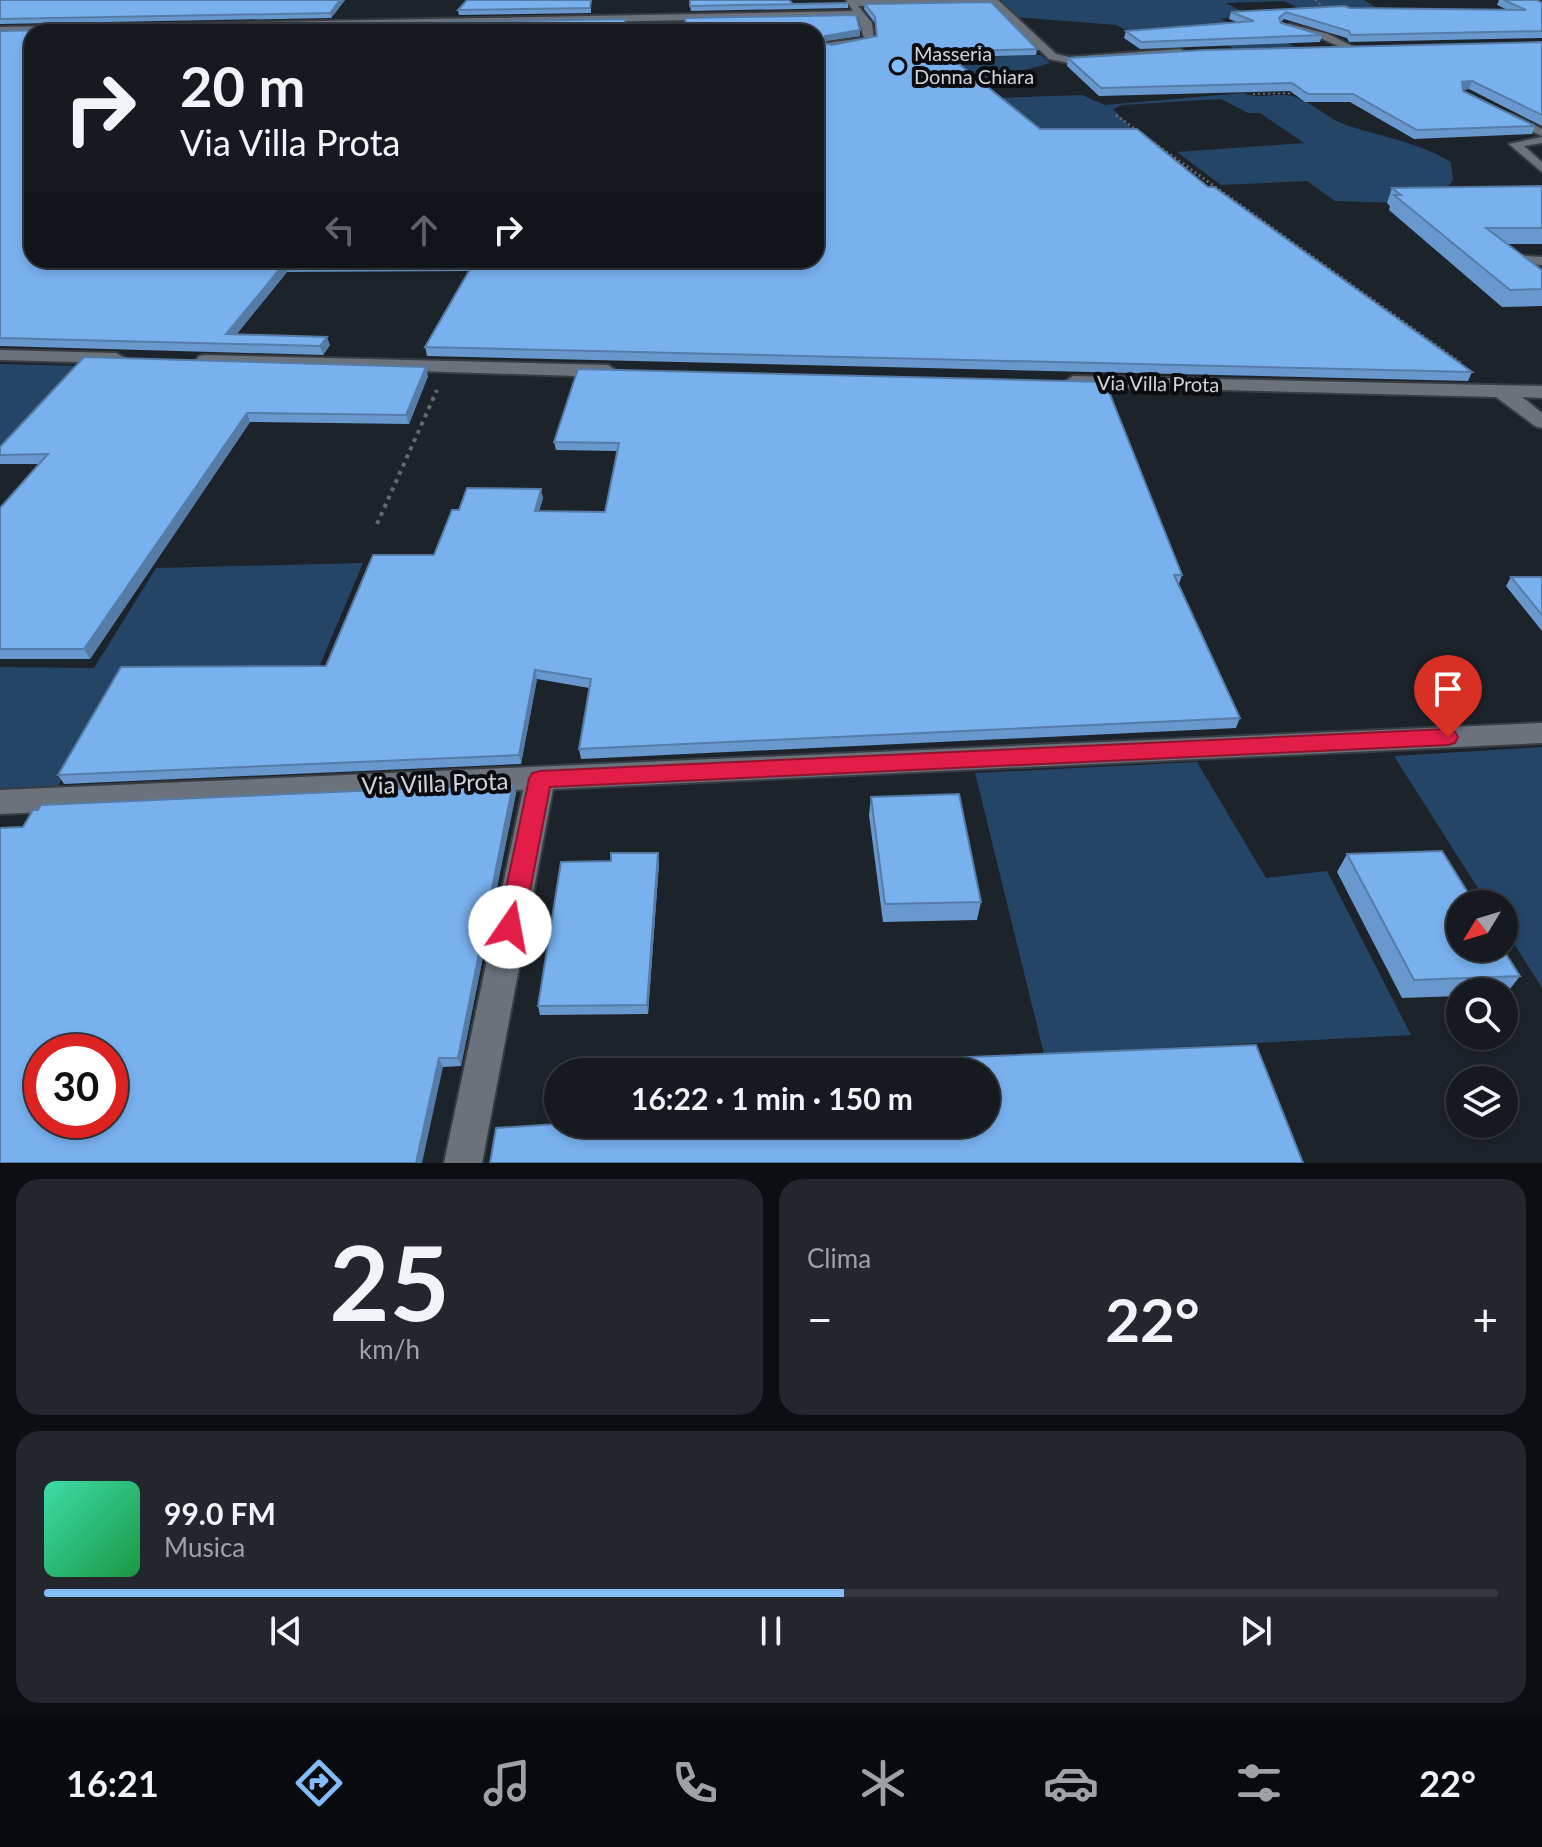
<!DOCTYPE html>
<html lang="it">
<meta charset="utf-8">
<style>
:root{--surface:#161a20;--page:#23272d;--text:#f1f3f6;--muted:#9ea1a5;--line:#35383e;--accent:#83bcfb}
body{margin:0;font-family:Lato,sans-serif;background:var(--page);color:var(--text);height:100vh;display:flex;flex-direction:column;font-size:30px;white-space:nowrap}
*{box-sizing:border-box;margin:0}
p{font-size:26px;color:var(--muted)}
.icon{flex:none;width:44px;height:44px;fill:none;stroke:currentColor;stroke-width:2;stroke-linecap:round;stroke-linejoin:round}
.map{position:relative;height:1163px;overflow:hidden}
.side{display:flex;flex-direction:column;gap:16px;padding:16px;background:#0c0e12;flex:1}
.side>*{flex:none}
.top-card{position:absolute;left:24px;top:24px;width:800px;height:244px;border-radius:24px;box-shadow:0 4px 12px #0003,0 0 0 2px var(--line);background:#161a20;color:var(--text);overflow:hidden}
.needle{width:52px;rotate:232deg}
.fabs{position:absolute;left:1446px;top:890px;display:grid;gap:16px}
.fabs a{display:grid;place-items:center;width:72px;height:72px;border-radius:50%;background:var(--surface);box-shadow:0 4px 12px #0003,0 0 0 2px var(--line);font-size:40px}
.speed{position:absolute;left:24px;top:1034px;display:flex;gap:16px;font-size:40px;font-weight:700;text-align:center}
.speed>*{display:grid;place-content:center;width:104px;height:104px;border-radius:50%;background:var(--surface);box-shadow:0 4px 12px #0003,0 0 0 2px var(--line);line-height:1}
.speed .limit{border:12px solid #d22;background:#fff;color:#111}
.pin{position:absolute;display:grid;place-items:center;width:68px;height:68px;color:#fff;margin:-82px -34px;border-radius:50% 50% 50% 0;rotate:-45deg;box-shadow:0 0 8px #0007}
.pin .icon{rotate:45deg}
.me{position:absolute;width:88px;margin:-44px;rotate:12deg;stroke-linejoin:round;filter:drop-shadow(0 0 6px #0008)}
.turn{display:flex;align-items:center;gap:28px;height:168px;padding:0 24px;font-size:36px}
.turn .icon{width:104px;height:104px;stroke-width:2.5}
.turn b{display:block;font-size:56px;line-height:68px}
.lanes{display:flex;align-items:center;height:76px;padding:0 24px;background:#0003;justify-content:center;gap:40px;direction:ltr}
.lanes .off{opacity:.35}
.big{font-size:60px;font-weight:700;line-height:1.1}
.side .card{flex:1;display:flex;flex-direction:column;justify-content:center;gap:12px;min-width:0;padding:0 28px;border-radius:24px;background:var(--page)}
.side .dial{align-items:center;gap:0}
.dial b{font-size:104px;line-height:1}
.song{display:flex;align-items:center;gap:24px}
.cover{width:96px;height:96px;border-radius:12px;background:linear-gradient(135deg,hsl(160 70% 55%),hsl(140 70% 35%))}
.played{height:8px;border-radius:4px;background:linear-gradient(90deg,var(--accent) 55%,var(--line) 55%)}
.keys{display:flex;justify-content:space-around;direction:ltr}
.heat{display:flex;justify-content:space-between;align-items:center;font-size:44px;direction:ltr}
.side .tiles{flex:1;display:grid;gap:16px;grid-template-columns:1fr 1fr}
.card:last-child{grid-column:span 2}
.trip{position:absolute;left:544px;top:1058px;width:456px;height:80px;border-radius:40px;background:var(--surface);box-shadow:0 4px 12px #0003,0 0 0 2px var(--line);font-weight:700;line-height:80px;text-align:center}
.tabs{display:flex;height:128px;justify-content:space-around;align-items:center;background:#090a0d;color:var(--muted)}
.tabs .icon{width:56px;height:56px}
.tabs .on{color:var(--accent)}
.tabs b{font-size:36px;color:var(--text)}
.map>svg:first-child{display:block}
</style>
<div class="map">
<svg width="1542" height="1163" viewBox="0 0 1542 1163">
<rect width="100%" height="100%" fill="#1d232a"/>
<g fill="#254567">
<polygon points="999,0 1364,0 1375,7 1301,9 1284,1 1226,3 1248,15 1220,19 1239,27 1256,27 1297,48 1234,49 1201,30 1137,35 1116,25 1016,17"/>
<polygon points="1041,55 1050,63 975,84 949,58"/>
<path d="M1243,93C1259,100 1276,92 1292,96C1311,101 1328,119 1346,125C1382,137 1418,142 1451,162L1453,180L1434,204L1335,201L1307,181L1221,185L1177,152L1304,143L1260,113H1248L1221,99L1122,105L1113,109L1137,134L1041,135L998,98L1082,95L1105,105Z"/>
<polygon points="0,364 83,366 0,461"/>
<polygon points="363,563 319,667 121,671 58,786 0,789 0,667 94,668 156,568"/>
<polygon points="1542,747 1542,988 1504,928 1504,904 1488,904 1394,756"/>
<polygon points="1197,762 1266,878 1327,871 1411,1035 1044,1054 975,773"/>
</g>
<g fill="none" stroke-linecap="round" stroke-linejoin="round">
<g stroke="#373d43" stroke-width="4">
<g id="lane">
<polygon points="1503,114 1511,114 1542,129 1542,136 1503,118"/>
<polygon points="1542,137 1542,143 1524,146 1542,162 1542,172 1509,144"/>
<polygon points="1511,255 1542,257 1542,265 1506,262 1504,259"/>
</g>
</g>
<g stroke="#373d43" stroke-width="4">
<g id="street">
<polygon points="846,0 998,0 1056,54 1069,57 1180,49 1185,52 1180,55 1069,63 1049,59 992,4 858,6 872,23 874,40 831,48 827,47 827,43 864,38 858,17 0,33 0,27 853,11"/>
<polygon points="1289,24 1328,34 1356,48 1347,50 1320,38 1286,29"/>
<polygon points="0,350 116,353 125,358 116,363 0,360"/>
<polygon points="205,355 608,365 617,371 608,377 199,364 196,360 199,356"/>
<polygon points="1073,376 1542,386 1542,398 1522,397 1542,413 1542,428 1535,426 1496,397 1066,386 1064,382"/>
<polygon points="1542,723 1542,743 553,789 482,1163 444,1163 523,790 0,814 0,790"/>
</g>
</g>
<g stroke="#64696f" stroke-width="2" stroke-dasharray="2 3" stroke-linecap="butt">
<polyline points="1315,0 1324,7"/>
<polyline points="1253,94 1297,93"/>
</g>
<g stroke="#64696f" stroke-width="3" stroke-dasharray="2 3" stroke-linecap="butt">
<polyline points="1116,115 1139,132"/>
<polyline points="1154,143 1461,363"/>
</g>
<polyline stroke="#64696f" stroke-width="4" stroke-dasharray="4 5" stroke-linecap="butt" points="377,524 437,390"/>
<use href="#lane" fill="#6b727b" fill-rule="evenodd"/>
<use href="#street" fill="#6b727b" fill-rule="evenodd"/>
</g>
<g fill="#6898ce">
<polygon points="0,0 345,0 331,18 0,24"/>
<polygon points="467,0 591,0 591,13 459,15 458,10"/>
<polygon points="689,0 793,4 848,3 848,8 691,11"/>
<polygon points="1499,0 1537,0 1542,3 1542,38 1349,42 1347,38 1284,19 1281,22 1322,35 1320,42 1140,49 1124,38 1126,31 1237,22 1229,19 1231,12 1350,8 1508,10 1497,5"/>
<polygon points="865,4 1037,49 1036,55 951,57 1040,129 1208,187 1472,372 1468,381 427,356 425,347 469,271 287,272 236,335 330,345 323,355 0,346 0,31 32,260 816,32 860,30 860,36 825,41 825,43 832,45 876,36 875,23 864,9"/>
<polygon points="1542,42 1542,126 1469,89 1463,90 1535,126 1532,134 1414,139 1350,102 1305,102 1290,91 1099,96 1067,66 1068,58"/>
<polygon points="1542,186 1542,244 1507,244 1542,270 1542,306 1502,307 1389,210 1390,206 1387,203 1392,188"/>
<polygon points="578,369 1182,575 1179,584 1240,718 1236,728 581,759 579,749 589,688 537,679 521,764 64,784 58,775 326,666 434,555 459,510 543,498 539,511 605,512 617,451 556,450 554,442"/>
<polygon points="428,376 409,424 250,422 90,659 0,659 0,508 40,464 0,464 0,447"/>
<polygon points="1511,577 1542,577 1542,631 1506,586"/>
<polygon points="513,784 516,793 461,1066 443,1067 23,827"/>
<polygon points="871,797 981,902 977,920 883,922 869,815"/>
<polygon points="1347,854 1520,976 1506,994 1504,994 1504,992 1460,992 1460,996 1402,998 1337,872"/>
<polygon points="611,861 659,863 648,1014 540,1015 538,1006"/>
</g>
<g fill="#557ca7">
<polygon points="340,0 345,0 331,18 330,13"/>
<polygon points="860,30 860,36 825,41 825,36"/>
<polygon points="1472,81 1469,89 1459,90 1462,82"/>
<polygon points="284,264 287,272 229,343 226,334"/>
<polygon points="327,337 330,345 323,355 320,346"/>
<polygon points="426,367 428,376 409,424 406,415"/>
<polygon points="247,413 250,422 90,659 84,649"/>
<polygon points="541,489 543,498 536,520 535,511"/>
<polygon points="535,670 537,679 521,764 519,755"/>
<polygon points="513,784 516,793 461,1066 458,1058"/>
<polygon points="658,853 659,863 648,1014 647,1005"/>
<polygon points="439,1058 443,1067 422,1163 416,1163"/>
</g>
<g fill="#79b1ef" stroke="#557ca7" stroke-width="2" fill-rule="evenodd">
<polygon points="0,0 340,0 330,13 0,19"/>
<polygon points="467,0 591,0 590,8 458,10"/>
<polygon points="690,0 789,0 793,4 848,3 690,6"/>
<polygon points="1504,0 1537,0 1542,3 1542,31 1351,35 1349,31 1286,12 1279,18 1281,23 1322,35 1141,42 1126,31 1254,21 1231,12 1344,6 1350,8 1526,10"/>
<polygon points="991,2 1037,49 944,52 1040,129 1137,129 1208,187 1214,187 1472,372 425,347 473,264 284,264 226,334 327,337 320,346 0,338 0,31 625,19 626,32 32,32 32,260 816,260 816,32 687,32 685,18 856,15 860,30 825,36 825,43 832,45 877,36 875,17 865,4"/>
<polygon points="1542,42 1542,115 1472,81 1462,82 1463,91 1535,126 1417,130 1353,94 1308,94 1292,83 1101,88 1068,58 1205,50"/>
<polygon points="1542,186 1542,228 1486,228 1542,270 1542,289 1510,290 1394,195 1401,195 1392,188"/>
<polygon points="84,357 426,367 406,415 247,413 84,649 0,649 0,508 48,454 0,455 0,447"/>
<polygon points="578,369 1105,382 1182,575 1174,575 1240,718 579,749 591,679 535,670 519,755 58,775 121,667 326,666 373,555 434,555 452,510 459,510 467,488 541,489 535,511 605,512 619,443 554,442"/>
<polygon points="1511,577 1542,577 1542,615"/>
<path d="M513,784L458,1058H439L416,1163H0V828L23,827L33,810H38L41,805ZM42,1052H110V1120H42Z"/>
<polygon points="959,794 981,902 885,904 871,797"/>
<polygon points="1442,851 1475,904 1460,904 1460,948 1502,948 1520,976 1414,980 1347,854"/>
<polygon points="611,853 658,853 647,1005 538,1006 561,862 611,861"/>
<polygon points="1256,1045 1303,1163 490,1163 496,1128 558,1124 986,1124 986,1072 608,1072"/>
</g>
<polygon fill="#e11d48" stroke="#92132f" stroke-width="2" points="1448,729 1455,732 1458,737 1455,743 1448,745 550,787 523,927 519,935 510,938 502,935 498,927 529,779 532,773 540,771"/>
<circle fill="#83bcfb" stroke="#0a0c0f" stroke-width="3" cx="898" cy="66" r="8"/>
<g text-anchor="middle" stroke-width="8" stroke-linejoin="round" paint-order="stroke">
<g font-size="20" fill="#d0d4d9" stroke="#0a0c0f" text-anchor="start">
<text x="914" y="61">Masseria<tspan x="914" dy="23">Donna Chiara</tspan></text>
</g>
<g font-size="20" fill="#d0d4d9" stroke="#0a0c0f">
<text transform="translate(1158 384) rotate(1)" y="7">Via Villa Prota</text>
</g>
<g font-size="24" fill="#d0d4d9" stroke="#0a0c0f">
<text transform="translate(435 784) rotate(-2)" y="8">Via Villa Prota</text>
</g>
</g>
</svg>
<div class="fabs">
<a><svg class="needle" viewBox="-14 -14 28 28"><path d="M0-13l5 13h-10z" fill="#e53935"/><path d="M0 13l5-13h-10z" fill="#9ea1a5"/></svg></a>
<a><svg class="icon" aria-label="search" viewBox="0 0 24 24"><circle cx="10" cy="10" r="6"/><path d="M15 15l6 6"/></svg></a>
<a><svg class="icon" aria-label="layers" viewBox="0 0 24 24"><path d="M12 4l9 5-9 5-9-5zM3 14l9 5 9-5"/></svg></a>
</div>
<div class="speed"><div class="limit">30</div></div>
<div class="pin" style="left:1448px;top:737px;background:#d93025"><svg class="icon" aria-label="arrive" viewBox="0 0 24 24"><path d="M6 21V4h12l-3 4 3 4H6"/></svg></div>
<svg class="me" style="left:510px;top:927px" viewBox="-20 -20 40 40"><circle r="19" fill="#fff"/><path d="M0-13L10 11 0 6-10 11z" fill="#e11d48"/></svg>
<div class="trip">16:22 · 1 min · 150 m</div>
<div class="top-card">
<div class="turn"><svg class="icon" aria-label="right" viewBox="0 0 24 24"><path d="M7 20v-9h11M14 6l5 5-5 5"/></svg><div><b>20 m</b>Via Villa Prota</div></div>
<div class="lanes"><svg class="icon off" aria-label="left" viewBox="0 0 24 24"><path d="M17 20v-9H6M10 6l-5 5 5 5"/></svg><svg class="icon off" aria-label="ahead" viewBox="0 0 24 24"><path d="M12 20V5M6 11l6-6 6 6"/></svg><svg class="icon" aria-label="right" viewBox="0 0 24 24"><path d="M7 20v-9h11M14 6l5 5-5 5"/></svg></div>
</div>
</div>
<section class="side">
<div class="tiles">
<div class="card dial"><b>25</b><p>km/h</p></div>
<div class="card"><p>Clima</p>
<div class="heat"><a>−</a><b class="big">22°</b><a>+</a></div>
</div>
<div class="card">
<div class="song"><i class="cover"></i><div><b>99.0 FM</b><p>Musica</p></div></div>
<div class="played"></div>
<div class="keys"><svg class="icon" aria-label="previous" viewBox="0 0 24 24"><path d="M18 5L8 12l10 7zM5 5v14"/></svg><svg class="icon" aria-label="pause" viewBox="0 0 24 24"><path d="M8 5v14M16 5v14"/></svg><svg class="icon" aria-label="next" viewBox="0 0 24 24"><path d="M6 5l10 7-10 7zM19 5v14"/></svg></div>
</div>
</div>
</section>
<nav class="tabs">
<b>16:21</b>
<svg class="icon on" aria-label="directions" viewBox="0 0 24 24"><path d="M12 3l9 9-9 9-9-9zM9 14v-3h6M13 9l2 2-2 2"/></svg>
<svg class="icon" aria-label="music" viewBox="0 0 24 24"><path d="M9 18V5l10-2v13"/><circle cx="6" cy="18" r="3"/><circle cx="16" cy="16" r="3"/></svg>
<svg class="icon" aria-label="phone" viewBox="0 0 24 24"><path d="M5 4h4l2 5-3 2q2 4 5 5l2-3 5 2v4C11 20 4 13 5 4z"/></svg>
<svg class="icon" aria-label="climate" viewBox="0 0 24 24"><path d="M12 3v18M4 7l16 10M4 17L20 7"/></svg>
<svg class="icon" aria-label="car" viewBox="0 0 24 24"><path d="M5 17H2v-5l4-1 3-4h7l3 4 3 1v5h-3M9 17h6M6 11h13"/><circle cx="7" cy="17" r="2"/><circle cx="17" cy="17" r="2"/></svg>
<svg class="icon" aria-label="filters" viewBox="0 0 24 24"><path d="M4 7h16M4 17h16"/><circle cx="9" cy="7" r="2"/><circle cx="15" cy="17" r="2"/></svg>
<b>22°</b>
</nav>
